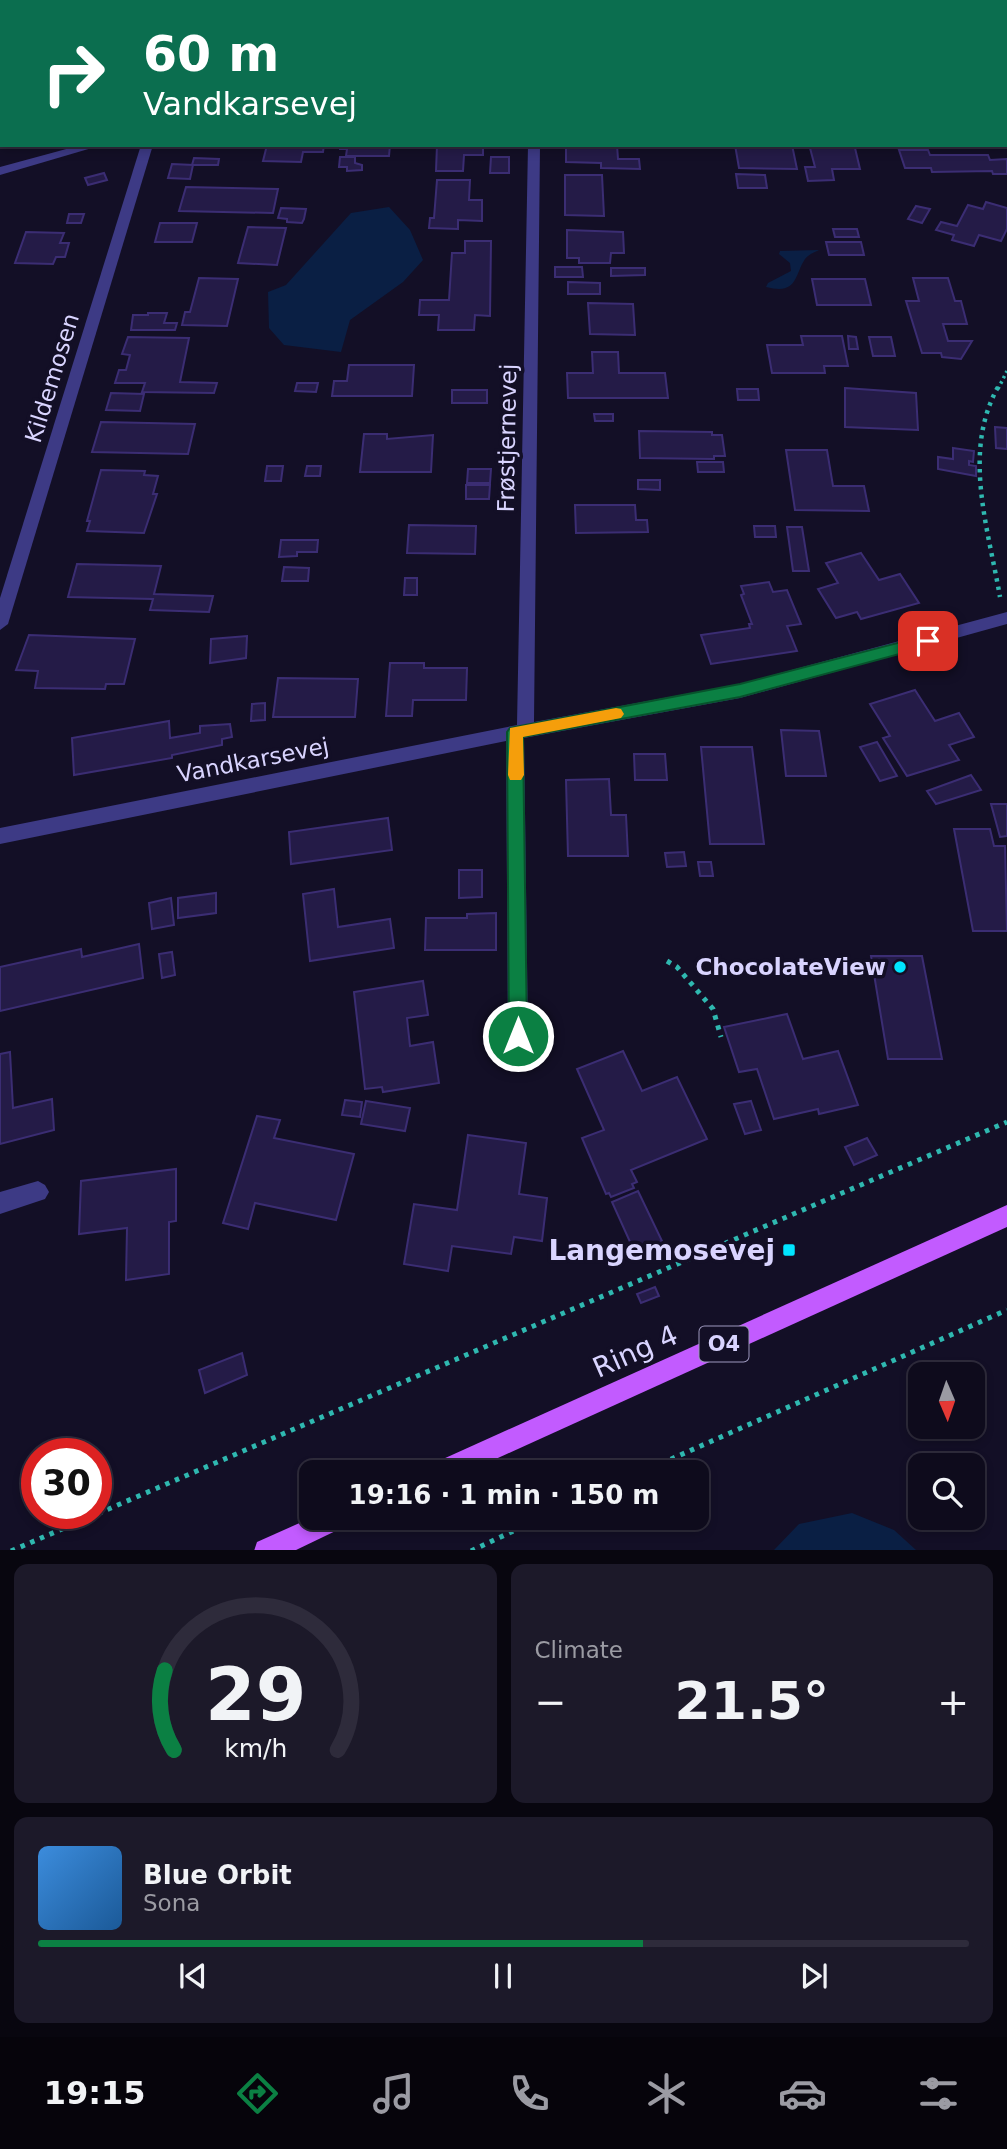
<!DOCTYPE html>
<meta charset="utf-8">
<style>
:root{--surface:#0e0b1c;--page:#1c1929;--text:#f1f3f6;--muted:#9b9ba3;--line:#2e2b3b;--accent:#0b8043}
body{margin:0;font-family:"DejaVu Sans",sans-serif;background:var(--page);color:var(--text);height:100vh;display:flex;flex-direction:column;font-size:26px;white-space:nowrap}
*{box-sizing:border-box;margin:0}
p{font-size:23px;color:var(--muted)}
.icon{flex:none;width:38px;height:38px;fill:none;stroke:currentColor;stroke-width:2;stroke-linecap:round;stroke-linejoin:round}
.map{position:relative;height:1550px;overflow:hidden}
.side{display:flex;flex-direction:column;gap:14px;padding:14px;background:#08060f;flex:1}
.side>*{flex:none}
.banner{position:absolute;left:0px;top:0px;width:1008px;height:147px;box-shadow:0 4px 10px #0003,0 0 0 2px var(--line);background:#0b6e4f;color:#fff;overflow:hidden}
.needle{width:46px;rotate:178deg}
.controls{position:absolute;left:908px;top:1362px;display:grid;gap:14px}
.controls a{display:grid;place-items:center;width:77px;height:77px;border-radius:14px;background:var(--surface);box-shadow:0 4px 10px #0003,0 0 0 2px var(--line);font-size:35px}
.speed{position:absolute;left:21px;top:1438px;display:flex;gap:14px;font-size:35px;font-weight:700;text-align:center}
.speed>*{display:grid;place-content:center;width:91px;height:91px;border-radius:50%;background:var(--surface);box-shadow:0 4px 10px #0003,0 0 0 2px var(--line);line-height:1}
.speed .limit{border:10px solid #d22;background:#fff;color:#111}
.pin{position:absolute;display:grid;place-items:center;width:60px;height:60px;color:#fff;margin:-30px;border-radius:14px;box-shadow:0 4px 10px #0006}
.me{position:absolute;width:77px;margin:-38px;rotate:0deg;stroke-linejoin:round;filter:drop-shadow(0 0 5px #0008)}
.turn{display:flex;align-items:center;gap:24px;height:147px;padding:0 28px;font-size:32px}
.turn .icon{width:91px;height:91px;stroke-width:2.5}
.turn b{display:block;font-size:49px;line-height:60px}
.big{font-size:52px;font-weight:700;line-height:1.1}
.side .tile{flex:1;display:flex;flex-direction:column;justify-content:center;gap:10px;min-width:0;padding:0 24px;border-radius:14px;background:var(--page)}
.side .dial{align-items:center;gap:0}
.dial svg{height:182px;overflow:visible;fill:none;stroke:var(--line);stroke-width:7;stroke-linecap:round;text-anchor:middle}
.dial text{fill:var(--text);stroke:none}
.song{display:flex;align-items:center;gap:21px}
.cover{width:84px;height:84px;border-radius:10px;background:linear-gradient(135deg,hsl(210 70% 55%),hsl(210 70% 35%))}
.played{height:7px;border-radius:4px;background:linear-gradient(90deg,var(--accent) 65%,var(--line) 65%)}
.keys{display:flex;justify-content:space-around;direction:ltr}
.heat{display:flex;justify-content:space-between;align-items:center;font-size:38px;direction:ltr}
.side .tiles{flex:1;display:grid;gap:14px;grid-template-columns:1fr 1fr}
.tile:last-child{grid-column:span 2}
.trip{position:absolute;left:299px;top:1460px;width:410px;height:70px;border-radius:14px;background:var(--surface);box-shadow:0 4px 10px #0003,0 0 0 2px var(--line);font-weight:700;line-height:70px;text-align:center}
.menu{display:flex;height:112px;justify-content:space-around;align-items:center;background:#06040b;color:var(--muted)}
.menu .icon{width:49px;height:49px}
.menu .on{color:var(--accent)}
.menu b{font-size:32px;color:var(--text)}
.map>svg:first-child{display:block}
</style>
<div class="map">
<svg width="1007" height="1551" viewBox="0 0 1007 1551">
<rect width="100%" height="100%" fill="#130f26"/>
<g fill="#0a1f44">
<polygon points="389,207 410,230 423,260 403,282 350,320 341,352 284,345 269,328 268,292 286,285 351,213"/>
<path d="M819,250C815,252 809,254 805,259C794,276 798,295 766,287L768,283L791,271L790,263L779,254L780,251Z"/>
<polygon points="852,1513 894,1530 916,1550 774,1550 799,1524"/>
</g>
<g fill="#241b47" stroke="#3b2d73" stroke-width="2">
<polygon points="267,145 324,145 323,152 303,152 301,162 263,161"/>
<polygon points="340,145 390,145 389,156 346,156 347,149 340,149"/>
<polygon points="437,145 483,145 483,155 464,155 463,171 436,171"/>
<polygon points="566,145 617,145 618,159 639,159 640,169 601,168 601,163 566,162"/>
<polygon points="735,145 792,145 797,169 739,168"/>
<polygon points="810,148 855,148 860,169 832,169 834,180 808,181 805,167 815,167"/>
<polygon points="899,150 928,150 930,155 988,155 990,160 1007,159 1007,174 993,174 992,171 932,172 931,168 905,168"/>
<polygon points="340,157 355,157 355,163 362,165 362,170 347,171 347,167 339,167"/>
<polygon points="491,157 509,157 509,173 490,173"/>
<polygon points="194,158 219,159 218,165 192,165"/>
<polygon points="172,164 193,165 190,179 168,178"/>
<polygon points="104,173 107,180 88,185 85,178"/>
<polygon points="736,174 765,175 767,188 738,188"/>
<polygon points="565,175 602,175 604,216 565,215"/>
<polygon points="437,180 470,180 469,200 482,200 482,221 458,220 458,229 429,228 430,218 434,218"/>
<polygon points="186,187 278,189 273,213 179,211"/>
<polygon points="986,202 1007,208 1007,229 1001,241 979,235 974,246 952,240 954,235 936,230 941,222 957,226 968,205 983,209"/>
<polygon points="916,206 930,209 922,223 908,219"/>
<polygon points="281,208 306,209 304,219 302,223 287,222 287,219 278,218"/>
<polygon points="69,214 84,214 81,223 67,223"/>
<polygon points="160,223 197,223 192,242 155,242"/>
<polygon points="248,227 286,228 277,265 238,263"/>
<polygon points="833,229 857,229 859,237 835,237"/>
<polygon points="567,230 623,232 624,253 611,253 610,263 579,263 579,258 567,258"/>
<polygon points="26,232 64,233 60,243 69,243 65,257 56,257 53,264 15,263"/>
<polygon points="465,241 491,241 490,316 475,315 474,330 438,330 439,315 419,315 420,300 449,300 452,253 465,253"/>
<polygon points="826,242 861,242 864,255 829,255"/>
<polygon points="555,267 582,267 583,277 555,277"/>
<polygon points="611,268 645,268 645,275 611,276"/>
<polygon points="199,278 238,279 227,326 182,325 185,312 190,312"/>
<polygon points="913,278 948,278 955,301 961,301 967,324 943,324 948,341 972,341 961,359 942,357 941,353 922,353 906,301 919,301"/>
<polygon points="812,279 865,279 871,305 817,305"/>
<polygon points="568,282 600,283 600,294 568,294"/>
<polygon points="588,303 633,304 635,335 590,334"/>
<polygon points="148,313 167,313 164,323 177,323 175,330 131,330 133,315 148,315"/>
<polygon points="801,336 842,336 848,366 824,366 825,373 772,373 767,345 803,345"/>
<polygon points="848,336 856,337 858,349 849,349"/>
<polygon points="128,337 189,338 180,382 217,383 214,393 142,392 145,383 115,383 119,370 126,370 130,355 122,354"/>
<polygon points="869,337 891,337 895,356 873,356"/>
<polygon points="592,352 618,352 619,373 665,373 668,398 568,398 567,373 593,373"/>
<polygon points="349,365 414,365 412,396 332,396 334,381 347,381"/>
<polygon points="297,383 318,383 316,392 295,391"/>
<polygon points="845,388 916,393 918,430 845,427"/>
<polygon points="737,389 758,389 759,400 738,400"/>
<rect x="452" y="390" width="35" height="13"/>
<polygon points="111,393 144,394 140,411 106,410"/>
<polygon points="594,414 613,414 613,421 595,421"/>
<polygon points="101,422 195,424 188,454 92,452"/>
<polygon points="995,427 1007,428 1007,449 996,448"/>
<polygon points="639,431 712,432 712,435 722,435 725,456 714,456 714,459 640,458"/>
<polygon points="364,434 387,434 387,439 433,435 431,472 360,472"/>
<polygon points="953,448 974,451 973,462 969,461 969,465 976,466 976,476 938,469 938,457 953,459"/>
<polygon points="786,450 827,450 833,486 864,486 869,511 795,510"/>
<polygon points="697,462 723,462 724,472 698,472"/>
<polygon points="267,466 283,466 281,481 265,481"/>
<polygon points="307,466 321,466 320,476 305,476"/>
<polygon points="468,469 491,469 490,483 467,483"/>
<polygon points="101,470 145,471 144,475 158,476 153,494 157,494 144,533 87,531 90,521 87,521"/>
<polygon points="638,480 660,480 660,490 638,489"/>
<polygon points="466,485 490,485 489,499 466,499"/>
<polygon points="575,505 635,505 636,520 647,520 648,532 576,533"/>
<polygon points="409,525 476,526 475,554 407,553"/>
<polygon points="754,526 775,526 776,537 755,537"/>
<polygon points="787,527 802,527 809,571 793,571"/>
<polygon points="281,540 318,540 317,552 297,552 297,556 279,557"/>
<polygon points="861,553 879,580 900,574 919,603 861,619 857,612 836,618 818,589 838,583 826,563"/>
<polygon points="77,564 161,566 154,594 213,596 209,612 150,610 153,599 68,597"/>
<polygon points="284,567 309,568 308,581 282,581"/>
<polygon points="405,578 417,578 417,595 404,595"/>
<polygon points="769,582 773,592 787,590 801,624 787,626 797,651 711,664 701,635 750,628 749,624 752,624 741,595 744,594 741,586"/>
<polygon points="29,635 135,639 124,684 106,684 105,689 35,688 38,671 16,670"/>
<polygon points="247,636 246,658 210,663 211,639"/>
<polygon points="390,663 424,663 424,668 467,668 466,700 413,700 412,716 386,716"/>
<polygon points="278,678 358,679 355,717 273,717"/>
<polygon points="915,690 935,721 959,713 974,737 949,745 959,760 907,776 883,738 890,736 870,704"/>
<polygon points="265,703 265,720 251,721 252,704"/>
<polygon points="169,721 170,738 200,733 200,726 230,724 232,737 222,739 222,745 172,755 172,758 74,775 72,738"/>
<polygon points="781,730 819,731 826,776 786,776"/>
<polygon points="877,742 897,776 880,781 860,747"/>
<polygon points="701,747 752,747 764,844 710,844"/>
<polygon points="634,754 665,754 667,780 635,780"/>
<polygon points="971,775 981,790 936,804 927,791"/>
<polygon points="609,779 611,815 626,815 628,856 568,856 566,780"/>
<polygon points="991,804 1007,804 1007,836 1000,837"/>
<polygon points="388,818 392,850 291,864 289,832"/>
<polygon points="954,829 990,829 994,846 1005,846 1007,931 973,931"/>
<polygon points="684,852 686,866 667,867 665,853"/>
<polygon points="698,862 711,862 713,876 700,876"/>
<polygon points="459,870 482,870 482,897 459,898"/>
<polygon points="334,889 338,927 390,919 394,948 310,961 303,894"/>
<polygon points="216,893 216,913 178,918 178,898"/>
<polygon points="171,898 174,925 152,929 149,903"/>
<polygon points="496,913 496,950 425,950 426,918 467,918 467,914"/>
<polygon points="139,944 143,978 0,1011 0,967 81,949 82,957"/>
<polygon points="172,952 175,975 162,978 159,954"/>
<polygon points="871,956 922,956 942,1059 888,1059"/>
<polygon points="423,981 428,1015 407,1018 410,1046 433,1042 439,1083 383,1092 382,1087 365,1089 354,992"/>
<polygon points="787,1014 803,1059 838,1051 858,1105 819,1114 818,1109 774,1119 757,1069 739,1072 724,1027"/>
<polygon points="623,1051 642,1091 677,1077 707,1139 631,1170 637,1182 632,1184 634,1188 611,1197 609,1193 606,1194 582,1138 604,1130 577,1069"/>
<polygon points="10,1052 13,1108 52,1099 54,1130 0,1144 0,1054"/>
<polygon points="345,1100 362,1102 360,1117 342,1115"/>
<polygon points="366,1101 410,1108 405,1131 361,1124"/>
<polygon points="751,1101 761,1130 745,1134 734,1104"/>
<polygon points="257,1116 280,1120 274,1138 354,1154 336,1220 255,1203 248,1229 223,1223"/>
<polygon points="468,1135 526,1143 519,1194 547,1198 542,1241 514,1237 511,1254 452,1246 448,1271 404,1264 414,1204 457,1210"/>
<polygon points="867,1138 877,1155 854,1165 845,1147"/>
<polygon points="176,1169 176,1221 169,1222 169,1274 126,1280 127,1228 79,1234 81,1181"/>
<polygon points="638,1191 662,1241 635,1253 612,1202"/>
<polygon points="655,1287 659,1296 641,1303 637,1294"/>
<polygon points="242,1353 247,1375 205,1393 199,1370"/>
</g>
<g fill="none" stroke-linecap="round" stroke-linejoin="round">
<polyline stroke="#2fb8b0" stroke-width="3.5" stroke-dasharray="2.5 3.5" stroke-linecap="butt" points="998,389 1007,371"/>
<path stroke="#2fb8b0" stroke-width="4.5" stroke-dasharray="3.5 5" stroke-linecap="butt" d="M998,387C962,452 988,527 1000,597"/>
<g stroke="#2fb8b0" stroke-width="5" stroke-dasharray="4.5 6" stroke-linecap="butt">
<polyline points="667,961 677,967 713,1009 721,1037"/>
<polyline points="642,1472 1007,1310"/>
<polyline points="11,1551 1007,1122"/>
<polyline points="471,1551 543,1517"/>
</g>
<g fill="#3d3a85" fill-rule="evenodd">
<polygon points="186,0 196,0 185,2"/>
<rect x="530" y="0" width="10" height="2"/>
<polygon points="700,0 717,0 699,2"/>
<polygon points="81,145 102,145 0,175 0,167"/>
<polygon points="141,145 153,145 8,624 0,630 0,598"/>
<polygon points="528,145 540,145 534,722 740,684 1007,612 1007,624 740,698 524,738 528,1036 525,1043 518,1045 511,1043 508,1036 506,741 0,844 0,828 517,725"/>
<polygon points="38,1181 45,1185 49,1192 45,1199 0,1214 0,1192"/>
</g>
<g fill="#c25bff" fill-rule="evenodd">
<polygon points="1007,1205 1007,1227 467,1472 428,1472 432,1464"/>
<polygon points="313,1517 352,1517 348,1525 294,1551 254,1551 257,1542"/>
</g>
</g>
<polygon fill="#0b8043" stroke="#07532c" stroke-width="2" points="928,635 935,641 933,645 740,697 523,737 527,1036 524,1042 518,1044 511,1042 509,1036 507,732 510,728 740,684"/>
<polygon fill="#f59e0b" points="616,708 621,709 624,714 621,718 523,737 524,775 521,780 510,780 508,775 510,728"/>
<g fill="#00e5ff" stroke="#130f26" stroke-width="2.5">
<circle cx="900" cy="967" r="7"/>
<rect x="782" y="1243" width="14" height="14" rx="3.5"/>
</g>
<g text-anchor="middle" stroke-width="7" stroke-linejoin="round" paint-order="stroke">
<rect fill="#130f26" stroke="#9e99be" stroke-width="2" x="699.5" y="1326.5" width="49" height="35" rx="5"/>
<g font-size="21" font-weight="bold" fill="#d9d4ff">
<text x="724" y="1351">O4</text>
</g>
<g font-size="23" fill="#d9d4ff" stroke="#130f26">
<text transform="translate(52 378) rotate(-73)" y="8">Kildemosen</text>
<text transform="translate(507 438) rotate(-89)" y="8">Frøstjernevej</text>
<text transform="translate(253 760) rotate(-11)" y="8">Vandkarsevej</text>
</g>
<g font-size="23" font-weight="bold" fill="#d9d4ff" stroke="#130f26" text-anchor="end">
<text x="886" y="975">ChocolateView</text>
</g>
<g font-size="28" font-weight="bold" fill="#d9d4ff" stroke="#130f26" text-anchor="end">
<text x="775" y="1260">Langemosevej</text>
</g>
<g font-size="28" fill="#d9d4ff" stroke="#130f26">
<text transform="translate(635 1351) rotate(-24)" y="10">Ring 4</text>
</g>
</g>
</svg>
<div class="controls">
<a><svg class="needle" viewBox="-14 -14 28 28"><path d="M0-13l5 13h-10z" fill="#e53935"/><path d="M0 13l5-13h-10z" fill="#9b9ba3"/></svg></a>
<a><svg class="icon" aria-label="search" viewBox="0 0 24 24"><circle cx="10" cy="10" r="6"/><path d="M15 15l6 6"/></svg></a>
</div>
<div class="speed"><div class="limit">30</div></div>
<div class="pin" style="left:928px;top:641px;background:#d93025"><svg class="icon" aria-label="arrive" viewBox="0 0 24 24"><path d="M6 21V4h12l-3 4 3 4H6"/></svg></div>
<svg class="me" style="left:518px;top:1036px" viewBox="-20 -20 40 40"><circle r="17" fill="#0b8043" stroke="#fff" stroke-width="3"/><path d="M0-11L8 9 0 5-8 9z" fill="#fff"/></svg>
<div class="trip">19:16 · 1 min · 150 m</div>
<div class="banner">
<div class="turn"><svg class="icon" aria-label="right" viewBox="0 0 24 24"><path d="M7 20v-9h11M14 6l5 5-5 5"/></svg><div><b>60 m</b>Vandkarsevej</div></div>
</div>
</div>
<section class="side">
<div class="tiles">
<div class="tile dial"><svg viewBox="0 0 100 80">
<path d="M14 69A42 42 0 1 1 86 69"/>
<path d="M14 69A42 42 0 0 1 10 34" stroke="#0b8043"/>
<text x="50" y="56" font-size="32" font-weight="700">29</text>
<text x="50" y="72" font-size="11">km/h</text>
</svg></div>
<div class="tile"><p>Climate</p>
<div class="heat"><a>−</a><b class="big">21.5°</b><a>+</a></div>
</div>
<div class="tile">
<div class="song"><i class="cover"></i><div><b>Blue Orbit</b><p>Sona</p></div></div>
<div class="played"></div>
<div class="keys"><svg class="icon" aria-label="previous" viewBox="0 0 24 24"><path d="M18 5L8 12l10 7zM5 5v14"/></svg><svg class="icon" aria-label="pause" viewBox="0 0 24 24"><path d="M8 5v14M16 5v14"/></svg><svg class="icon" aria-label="next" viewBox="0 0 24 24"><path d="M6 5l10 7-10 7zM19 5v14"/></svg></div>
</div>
</div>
</section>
<nav class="menu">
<b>19:15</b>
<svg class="icon on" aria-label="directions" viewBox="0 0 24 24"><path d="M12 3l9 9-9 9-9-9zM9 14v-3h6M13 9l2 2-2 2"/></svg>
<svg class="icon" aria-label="music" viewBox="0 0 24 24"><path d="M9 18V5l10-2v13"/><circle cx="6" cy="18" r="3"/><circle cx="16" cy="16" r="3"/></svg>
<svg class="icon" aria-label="phone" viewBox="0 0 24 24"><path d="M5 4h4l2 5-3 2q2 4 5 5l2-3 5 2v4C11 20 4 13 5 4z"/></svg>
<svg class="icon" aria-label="climate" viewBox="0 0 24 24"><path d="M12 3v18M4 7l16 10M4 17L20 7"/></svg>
<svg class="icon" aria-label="car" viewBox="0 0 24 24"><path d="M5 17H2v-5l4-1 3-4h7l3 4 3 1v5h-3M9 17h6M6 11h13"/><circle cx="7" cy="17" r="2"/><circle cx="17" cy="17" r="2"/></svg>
<svg class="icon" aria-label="filters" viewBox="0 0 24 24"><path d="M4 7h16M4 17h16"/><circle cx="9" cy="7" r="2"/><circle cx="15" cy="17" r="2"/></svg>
</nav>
